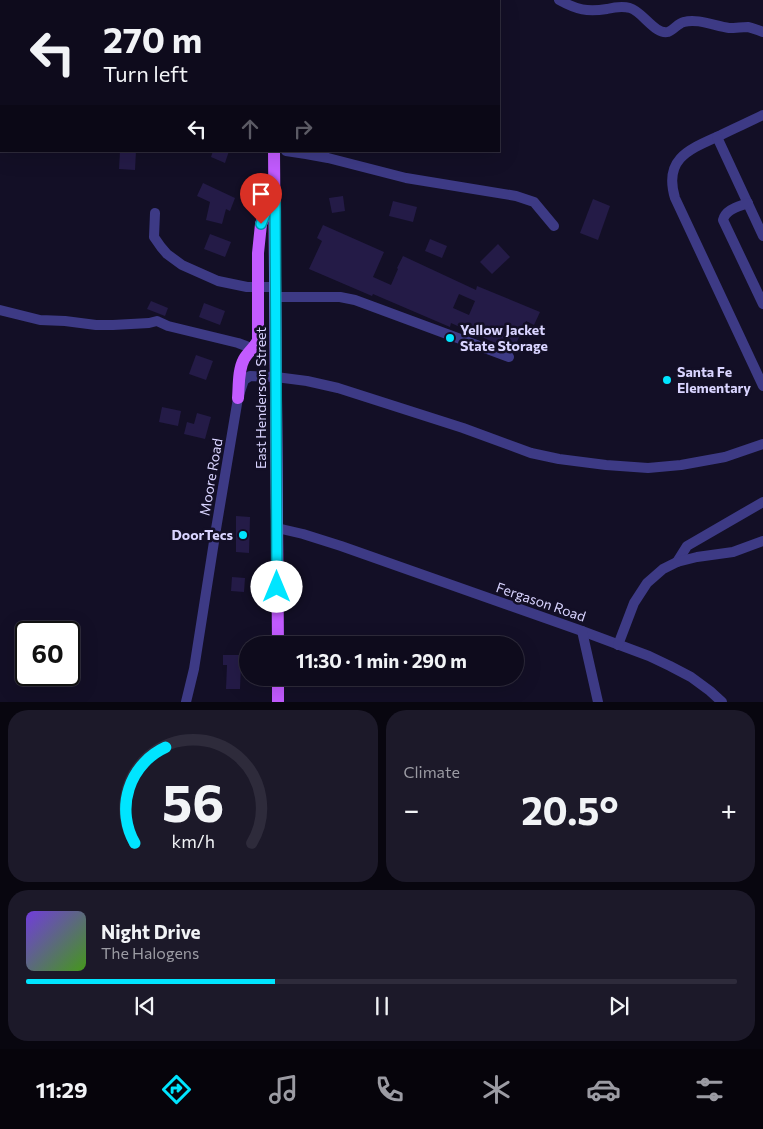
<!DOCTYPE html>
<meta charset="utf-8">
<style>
:root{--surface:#0e0b1c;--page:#1c1929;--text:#f1f3f6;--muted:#9b9ba3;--line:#2e2b3b;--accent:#00e5ff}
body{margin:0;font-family:Commissioner,sans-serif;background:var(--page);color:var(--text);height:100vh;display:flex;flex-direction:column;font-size:19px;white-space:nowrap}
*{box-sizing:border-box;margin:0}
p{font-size:16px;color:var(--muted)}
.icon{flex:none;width:28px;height:28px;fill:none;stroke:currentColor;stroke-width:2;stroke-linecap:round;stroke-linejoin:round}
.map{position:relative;height:702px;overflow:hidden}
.side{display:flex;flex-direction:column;gap:8px;padding:8px;background:#08060f;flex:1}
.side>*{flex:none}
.top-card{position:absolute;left:0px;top:0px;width:500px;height:152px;box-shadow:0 5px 20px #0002,0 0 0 1px var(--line);background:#0e0b1c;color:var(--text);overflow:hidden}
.speed{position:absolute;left:15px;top:621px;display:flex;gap:10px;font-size:25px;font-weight:700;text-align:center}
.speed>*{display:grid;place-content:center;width:65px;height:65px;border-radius:50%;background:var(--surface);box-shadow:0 5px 20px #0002,0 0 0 1px var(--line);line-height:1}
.speed .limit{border:2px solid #111;border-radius:8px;background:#fff;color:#111}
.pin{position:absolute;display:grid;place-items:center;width:42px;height:42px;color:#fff;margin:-51px -21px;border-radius:50% 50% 50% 0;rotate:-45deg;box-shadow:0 0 5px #0007}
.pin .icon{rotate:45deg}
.me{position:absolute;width:55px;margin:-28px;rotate:0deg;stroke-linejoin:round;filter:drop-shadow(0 0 4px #0008)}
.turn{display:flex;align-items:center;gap:18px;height:105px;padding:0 20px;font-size:22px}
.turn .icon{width:65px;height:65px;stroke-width:2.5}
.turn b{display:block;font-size:35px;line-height:42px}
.lanes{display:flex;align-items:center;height:48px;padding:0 20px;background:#0003;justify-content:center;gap:25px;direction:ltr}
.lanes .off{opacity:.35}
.big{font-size:38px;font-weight:700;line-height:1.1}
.side .tile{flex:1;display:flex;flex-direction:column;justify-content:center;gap:8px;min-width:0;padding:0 18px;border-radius:20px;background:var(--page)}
.side .dial{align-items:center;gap:0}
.dial svg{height:130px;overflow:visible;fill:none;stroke:var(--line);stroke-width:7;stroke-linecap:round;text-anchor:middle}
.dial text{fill:var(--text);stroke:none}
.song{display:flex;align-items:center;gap:15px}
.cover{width:60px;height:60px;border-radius:8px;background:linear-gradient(135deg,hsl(260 70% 55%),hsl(100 70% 35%))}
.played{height:5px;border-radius:2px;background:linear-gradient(90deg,var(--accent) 35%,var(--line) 35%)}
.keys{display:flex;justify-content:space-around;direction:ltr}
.heat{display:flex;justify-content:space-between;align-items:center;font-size:28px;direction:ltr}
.side .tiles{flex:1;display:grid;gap:8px;grid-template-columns:1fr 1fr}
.tile:last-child{grid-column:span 2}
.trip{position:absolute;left:239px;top:636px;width:285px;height:50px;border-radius:25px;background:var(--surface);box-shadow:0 5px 20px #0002,0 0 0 1px var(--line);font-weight:700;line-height:50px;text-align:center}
.menu{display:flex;height:80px;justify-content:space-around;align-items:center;background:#06040b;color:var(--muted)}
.menu .icon{width:35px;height:35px}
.menu .on{color:var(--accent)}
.menu b{font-size:22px;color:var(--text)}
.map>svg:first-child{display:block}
</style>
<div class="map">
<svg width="763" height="702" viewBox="0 0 763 702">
<rect width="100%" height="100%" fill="#130f26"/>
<g fill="#241b47" fill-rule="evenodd">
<polygon points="120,151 136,151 135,170 119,169"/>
<polygon points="213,151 229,151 225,163 211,157"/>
<polygon points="203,183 235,198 230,211 226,209 222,224 206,220 210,202 197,196"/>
<polygon points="343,196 345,211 332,213 329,198"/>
<polygon points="593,199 610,206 598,240 580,233"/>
<polygon points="393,201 417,207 413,222 389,216"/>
<path d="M323,225L384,252L373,277L391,285L398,269L397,268L403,256L476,290L477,286L540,312L534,325L526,321L513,351L451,323L450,327L373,294L372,296L309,269L322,241L317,238ZM459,294L475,301L469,315L453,308Z"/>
<polygon points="210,234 231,242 225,257 204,249"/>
<polygon points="430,239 447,246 442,258 425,251"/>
<polygon points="498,244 510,257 492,274 480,262"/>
<polygon points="151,301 168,308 165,316 147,309"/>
<polygon points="204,303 225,311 220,325 199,317"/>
<polygon points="196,355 213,361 206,380 189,374"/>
<polygon points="162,407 181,411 178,426 159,422"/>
<polygon points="197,413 211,417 205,439 184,434 187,422 194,424"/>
<polygon points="236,516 250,517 249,553 236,552"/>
<polygon points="232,577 245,578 244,592 231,591"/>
<polygon points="223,655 248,655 248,665 241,665 240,689 226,689 227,665 223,665"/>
</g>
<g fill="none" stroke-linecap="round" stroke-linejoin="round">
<g stroke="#3d3a85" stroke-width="10">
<polyline points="156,0 156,1"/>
<polyline points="236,0 236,1"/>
<path d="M559,0C577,10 587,12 607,9C615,7 623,6 630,8C642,11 655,35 668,32C674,30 678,23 684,22C697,18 715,26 729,28C736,28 742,27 748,27C753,28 758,30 763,32"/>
<polyline points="365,1 365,0"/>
<path d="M763,115C749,122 735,128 721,135C690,149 663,158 675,198L763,386"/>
<polyline points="717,137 763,236"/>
<polyline points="286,151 306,154 328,158 406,178 516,196 534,202 554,226"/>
<path d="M748,203C738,207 726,209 723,220L763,304"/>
<polyline points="155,213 154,237 161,247 167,254 182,265 218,281 247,287 275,287"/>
<polyline points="276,297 340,297 355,300 509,357"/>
<polyline points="0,310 40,320 65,321 96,325 113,325 149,323 157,321 168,326 238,343 246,346 251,350"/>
<polyline points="277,528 303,534 341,546 582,631 649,656 670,666 691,677 710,691 722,702"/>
<polyline points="677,562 687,546 763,502"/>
<polyline points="582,631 598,702"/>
<polyline points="618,645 634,603 647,583 663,569 677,562 697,557 733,552 763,541"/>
<polyline points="186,702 194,669 216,529 238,398 244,380 250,376 276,377 307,381 338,388 463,428 531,453 559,459 606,465 648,468 681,465 725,457 763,444"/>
</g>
<g stroke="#c25bff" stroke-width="12">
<polyline points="273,0 273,1"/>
<polyline points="274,151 278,645"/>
<path d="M238,398C239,386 238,370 244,359C248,352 255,347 258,340V253L261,224L272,197"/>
<polyline points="278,678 278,702"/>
</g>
</g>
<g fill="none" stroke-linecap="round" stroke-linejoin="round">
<g stroke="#0095a6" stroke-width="12">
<polyline id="route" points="261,224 275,190 277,587"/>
</g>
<use href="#route" stroke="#00e5ff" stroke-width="9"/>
</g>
<g fill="#00e5ff" stroke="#130f26" stroke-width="2">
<circle cx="450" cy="338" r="5"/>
<circle cx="667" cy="380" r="5"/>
<circle cx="243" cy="535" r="5"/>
</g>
<g text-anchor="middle" stroke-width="5" stroke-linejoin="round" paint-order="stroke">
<g font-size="14" font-weight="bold" fill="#d9d4ff" stroke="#130f26" text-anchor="start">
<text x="460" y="335">Yellow Jacket<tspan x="460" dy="16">State Storage</tspan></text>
<text x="677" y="377">Santa Fe<tspan x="677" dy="16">Elementary</tspan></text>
<text x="233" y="540" text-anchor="end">DoorTecs</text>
</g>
<g font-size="14" fill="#d9d4ff" stroke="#130f26">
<text transform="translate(261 398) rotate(-90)" y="5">East Henderson Street</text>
<text transform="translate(211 477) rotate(-80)" y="5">Moore Road</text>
<text transform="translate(541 602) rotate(19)" y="5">Fergason Road</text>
</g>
</g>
</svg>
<div class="speed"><div class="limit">60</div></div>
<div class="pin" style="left:261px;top:224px;background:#d93025"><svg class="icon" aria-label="arrive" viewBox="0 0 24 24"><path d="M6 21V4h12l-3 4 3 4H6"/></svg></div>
<svg class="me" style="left:277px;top:587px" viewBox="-20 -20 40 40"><circle r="19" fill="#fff"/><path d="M0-13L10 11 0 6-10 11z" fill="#00e5ff"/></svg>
<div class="trip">11:30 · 1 min · 290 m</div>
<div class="top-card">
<div class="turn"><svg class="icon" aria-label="left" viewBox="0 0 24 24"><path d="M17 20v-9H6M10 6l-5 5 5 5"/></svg><div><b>270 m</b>Turn left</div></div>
<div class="lanes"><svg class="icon" aria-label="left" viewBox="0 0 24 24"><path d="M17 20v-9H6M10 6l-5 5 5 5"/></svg><svg class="icon off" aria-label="ahead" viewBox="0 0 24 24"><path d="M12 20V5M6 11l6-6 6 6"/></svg><svg class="icon off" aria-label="right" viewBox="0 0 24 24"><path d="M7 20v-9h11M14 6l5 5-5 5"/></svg></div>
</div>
</div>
<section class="side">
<div class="tiles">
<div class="tile dial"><svg viewBox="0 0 100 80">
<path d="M14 69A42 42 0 1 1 86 69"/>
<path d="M14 69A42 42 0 0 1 33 10" stroke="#00e5ff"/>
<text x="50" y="56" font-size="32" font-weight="700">56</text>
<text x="50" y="72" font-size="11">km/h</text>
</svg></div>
<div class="tile"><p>Climate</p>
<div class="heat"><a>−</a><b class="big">20.5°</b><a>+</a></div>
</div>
<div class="tile">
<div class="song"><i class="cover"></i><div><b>Night Drive</b><p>The Halogens</p></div></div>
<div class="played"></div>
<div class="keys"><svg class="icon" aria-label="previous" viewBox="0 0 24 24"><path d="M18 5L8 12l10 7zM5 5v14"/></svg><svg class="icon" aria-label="pause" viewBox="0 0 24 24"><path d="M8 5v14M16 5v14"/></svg><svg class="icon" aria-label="next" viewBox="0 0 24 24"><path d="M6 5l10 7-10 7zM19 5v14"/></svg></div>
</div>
</div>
</section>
<nav class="menu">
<b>11:29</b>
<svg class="icon on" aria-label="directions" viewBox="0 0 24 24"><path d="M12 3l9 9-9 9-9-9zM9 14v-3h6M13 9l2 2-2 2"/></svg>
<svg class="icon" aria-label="music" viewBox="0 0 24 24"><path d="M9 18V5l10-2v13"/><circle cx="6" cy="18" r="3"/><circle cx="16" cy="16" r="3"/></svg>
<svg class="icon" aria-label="phone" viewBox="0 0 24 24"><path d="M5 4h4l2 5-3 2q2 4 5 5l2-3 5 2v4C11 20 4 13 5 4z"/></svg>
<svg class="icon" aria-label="climate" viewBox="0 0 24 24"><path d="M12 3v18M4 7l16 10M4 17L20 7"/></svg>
<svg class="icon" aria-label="car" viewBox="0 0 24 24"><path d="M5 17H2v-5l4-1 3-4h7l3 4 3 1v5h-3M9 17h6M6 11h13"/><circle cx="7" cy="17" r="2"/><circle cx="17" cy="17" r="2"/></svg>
<svg class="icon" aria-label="filters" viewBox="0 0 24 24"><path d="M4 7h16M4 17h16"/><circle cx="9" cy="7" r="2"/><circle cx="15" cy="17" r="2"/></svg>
</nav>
